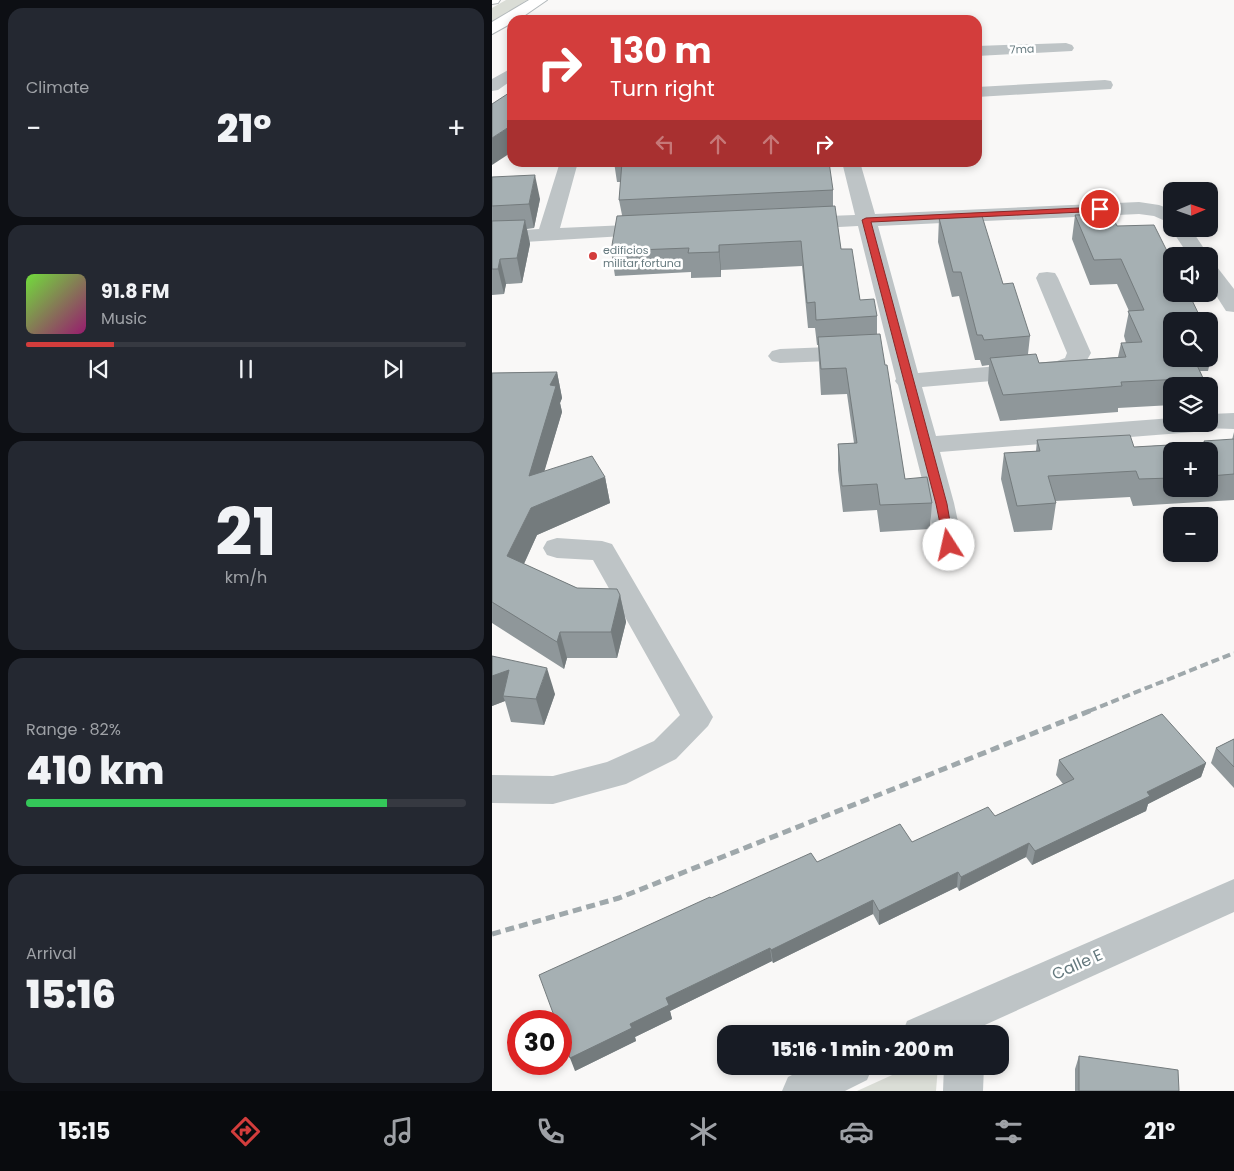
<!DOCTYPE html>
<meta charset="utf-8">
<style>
:root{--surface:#171b24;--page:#242831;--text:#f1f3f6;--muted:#9ea1a6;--line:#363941;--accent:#d33d3c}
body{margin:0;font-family:Poppins,sans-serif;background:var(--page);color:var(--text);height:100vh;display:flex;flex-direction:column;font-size:19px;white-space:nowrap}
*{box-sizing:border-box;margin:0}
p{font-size:16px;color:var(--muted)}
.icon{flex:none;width:28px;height:28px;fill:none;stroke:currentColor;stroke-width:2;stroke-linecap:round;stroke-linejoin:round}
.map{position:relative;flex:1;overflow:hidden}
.side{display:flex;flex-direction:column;gap:8px;padding:8px;background:#0d0f14;width:492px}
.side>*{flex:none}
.banner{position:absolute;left:15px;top:15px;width:475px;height:152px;border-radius:15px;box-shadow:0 2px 8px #0003;background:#d33d3c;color:#fff;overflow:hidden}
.needle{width:32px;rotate:88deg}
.controls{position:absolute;left:671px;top:182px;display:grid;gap:10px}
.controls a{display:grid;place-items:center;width:55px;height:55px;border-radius:10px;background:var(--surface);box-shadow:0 2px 8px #0003;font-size:25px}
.speed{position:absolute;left:15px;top:1010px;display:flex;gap:10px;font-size:25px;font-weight:700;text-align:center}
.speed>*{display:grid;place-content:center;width:65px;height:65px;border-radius:50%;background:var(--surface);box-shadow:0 2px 8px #0003;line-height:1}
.speed .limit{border:8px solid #d22;background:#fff;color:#111}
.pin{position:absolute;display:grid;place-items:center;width:42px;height:42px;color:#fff;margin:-21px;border:2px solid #fff;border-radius:50%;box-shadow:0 1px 5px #0007}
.me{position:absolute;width:55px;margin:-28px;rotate:350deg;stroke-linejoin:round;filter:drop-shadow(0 0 4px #0008)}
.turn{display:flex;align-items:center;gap:18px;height:105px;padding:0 20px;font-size:22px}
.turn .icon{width:65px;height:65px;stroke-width:2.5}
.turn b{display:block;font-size:35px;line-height:42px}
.lanes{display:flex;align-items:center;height:48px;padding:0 20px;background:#0003;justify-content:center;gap:25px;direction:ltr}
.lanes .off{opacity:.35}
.big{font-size:38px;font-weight:800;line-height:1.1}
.side .card{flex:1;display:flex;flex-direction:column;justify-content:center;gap:8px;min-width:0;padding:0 18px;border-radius:15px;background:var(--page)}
.side .dial{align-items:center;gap:0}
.dial b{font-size:65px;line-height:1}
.song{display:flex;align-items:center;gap:15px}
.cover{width:60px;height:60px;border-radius:8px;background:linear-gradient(135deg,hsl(100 70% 55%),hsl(320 70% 35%))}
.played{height:5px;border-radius:2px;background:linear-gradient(90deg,var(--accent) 20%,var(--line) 20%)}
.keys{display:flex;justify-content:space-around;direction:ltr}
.heat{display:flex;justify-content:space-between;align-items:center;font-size:28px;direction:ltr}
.charge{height:8px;border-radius:4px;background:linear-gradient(90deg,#34c759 82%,var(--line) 0)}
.trip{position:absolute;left:225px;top:1025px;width:292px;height:50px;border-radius:15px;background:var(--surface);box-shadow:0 2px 8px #0003;font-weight:800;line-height:50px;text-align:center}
.dock{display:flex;height:80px;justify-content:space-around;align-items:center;background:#090b0e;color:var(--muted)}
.dock .icon{width:35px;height:35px}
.dock .active{color:var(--accent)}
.dock b{font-size:22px;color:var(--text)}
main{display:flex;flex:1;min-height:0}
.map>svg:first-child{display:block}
</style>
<main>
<section class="side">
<div class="card"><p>Climate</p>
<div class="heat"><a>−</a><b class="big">21°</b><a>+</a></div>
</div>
<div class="card">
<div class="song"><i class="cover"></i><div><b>91.8 FM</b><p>Music</p></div></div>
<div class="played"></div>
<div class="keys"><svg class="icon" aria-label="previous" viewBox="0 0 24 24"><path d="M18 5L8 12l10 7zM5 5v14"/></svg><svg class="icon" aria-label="pause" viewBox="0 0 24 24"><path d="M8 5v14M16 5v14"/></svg><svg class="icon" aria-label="next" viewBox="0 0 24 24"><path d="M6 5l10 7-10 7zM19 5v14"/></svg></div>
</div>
<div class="card dial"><b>21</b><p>km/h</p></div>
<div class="card"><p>Range · 82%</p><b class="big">410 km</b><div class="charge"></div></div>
<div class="card"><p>Arrival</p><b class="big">15:16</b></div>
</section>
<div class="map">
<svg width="742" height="1091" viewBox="0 0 742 1091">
<rect width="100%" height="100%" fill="#f9f8f7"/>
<g fill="#daddd6">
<polygon points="14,0 35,0 0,22 0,8"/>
<polygon points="420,1066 446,1066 444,1091 365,1091"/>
</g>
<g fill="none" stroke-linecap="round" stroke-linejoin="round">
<g stroke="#b2b8ba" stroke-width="2">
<g id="highway">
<polygon points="0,0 8,0 6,3 0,4"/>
<polygon points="37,0 55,0 26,20 20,20 20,23 0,34 0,22"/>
</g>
</g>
<g fill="#bec4c6" fill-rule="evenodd">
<polygon points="574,43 580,45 582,48 580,51 485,56 485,46"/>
<polygon points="20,68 20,80 6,90 0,91 0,79"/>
<polygon points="613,80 619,81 621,85 619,89 485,97 485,87"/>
<polygon points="68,162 86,162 68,228 158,224 165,226 168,230 165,234 0,244 0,232 47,229"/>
<polygon points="350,162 368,162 383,214 647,202 667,205 680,210 680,224 662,216 647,214 386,226 426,373 565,361 573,358 575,353 544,278 547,273 555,272 563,273 566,278 599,353 591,367 570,375 430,387 444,436 680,418 680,424 718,424 718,414 742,413 742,429 712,428 702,432 448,452 462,503 471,545 467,552 457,555 447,552 443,545 436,503 406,385 403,381 404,379 366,226 309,229 302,227 299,223 302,219 309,217 363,215"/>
<polygon points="680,227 699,229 717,256 697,256 679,229"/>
<polygon points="718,265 725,267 742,289 742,312 734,311 718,286"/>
<polygon points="362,346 370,348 374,353 370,358 362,360 288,363 280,361 276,356 280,351 288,349"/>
<polygon points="65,538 110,541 120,544 221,717 216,726 184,759 134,784 61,804 0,803 0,775 61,776 115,762 162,741 188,715 101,560 65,558 55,555 51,548 55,541"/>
<polygon points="742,879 742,912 473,1034 410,1034 415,1021"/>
<polygon points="318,1066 381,1066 375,1080 353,1091 290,1091 296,1077"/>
<polygon points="452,1066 492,1066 491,1091 451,1091"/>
</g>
<use href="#highway" fill="#fff" fill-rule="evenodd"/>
<polyline stroke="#9fa8ab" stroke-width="4" stroke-dasharray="8 4" stroke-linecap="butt" points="597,711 742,653"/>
<polyline stroke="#9fa8ab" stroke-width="5" stroke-dasharray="9 5" stroke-linecap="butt" points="0,934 127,898 600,710"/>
</g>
<g fill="#8f979a" fill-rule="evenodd">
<polygon points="122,162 177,162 177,164 341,190 341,206 349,249 368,300 385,316 385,334 393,365 413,479 440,503 438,529 388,532 385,510 351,512 346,470 346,444 362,443 355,394 329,395 327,363 326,345 325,345 323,328 316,328 310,266 229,270 229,277 199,278 199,272 123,276 119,251 130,215 127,200 129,182 125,182"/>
<polygon points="0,177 48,199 42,228 35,229 38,244 30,283 14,284 12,294 0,295"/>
<polygon points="619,214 680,359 718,359 718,336 722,345 716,371 708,371 711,378 709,386 680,386 680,405 626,408 626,412 508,421 496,383 497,365 490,366 488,360 483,360 467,296 460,297 446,242 447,218 511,284 538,336 536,354 547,363 626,357 629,343 634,343 632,336 637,311 625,284 598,285 580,239 583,215"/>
<polygon points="65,372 70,398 68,403 70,412 52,471 113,477 118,503 45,535 32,564 85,588 128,595 134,622 125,658 75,658 72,669 0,623 0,373"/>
<path d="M742,432V500L641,506L638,497L563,501L564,503L560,530L522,532L509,479L512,453L544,451L545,440L642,447L711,443L712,441L740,440ZM680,451H718V489H680Z"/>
<polygon points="0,656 63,694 52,725 19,722 13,701 0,706"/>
<polygon points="742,739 742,788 719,763 724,748"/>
<polygon points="567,760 714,763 709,777 656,804 654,811 540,865 534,857 467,891 465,887 387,925 381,914 281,963 280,961 178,1011 180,1019 143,1037 144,1041 83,1071 219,898 325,862 420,842 503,816 571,784 564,775"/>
<polygon points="587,1056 687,1091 583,1091 583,1069"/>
</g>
<g fill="#747b7d">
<polygon points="20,125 20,152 0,165 0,138"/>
<polygon points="43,175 48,199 42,228 37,204"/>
<polygon points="33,220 38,244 30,283 25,258"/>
<polygon points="227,245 229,270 229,277 227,252"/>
<polygon points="8,259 14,284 12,294 6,269"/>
<polygon points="65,372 70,398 68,403 70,412 43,503 37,476 58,385"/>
<polygon points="113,477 118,503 45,535 23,583 15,556 39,508"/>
<polygon points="128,595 134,622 125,658 119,632"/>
<polygon points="68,632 75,658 72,669 65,642"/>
<polygon points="55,668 63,694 52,725 44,699"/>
<polygon points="17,670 11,696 13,701 0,706 0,676"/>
<polygon points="714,763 709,777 656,804 654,811 540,865 543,851 655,792"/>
<polygon points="537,843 534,857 467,891 469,877"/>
<polygon points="466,872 465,887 387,925 387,911"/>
<polygon points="381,900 381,914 281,963 279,950"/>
<polygon points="278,948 280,961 178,1011 180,1019 143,1037 144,1041 83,1071 78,1058 138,1024 174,998"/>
</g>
<g fill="#a6b0b3" stroke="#747b7d">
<polygon points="20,91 20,125 0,138 0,104"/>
<polygon points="130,162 173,162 173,164 219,162 337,162 341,190 127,200"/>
<polygon points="43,175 37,204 0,206 0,177"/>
<polygon points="343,206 349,249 360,249 368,300 382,299 385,316 324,320 323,302 315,303 309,241 227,245 227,252 196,253 197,248 119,251 125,216"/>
<polygon points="619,214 625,226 662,225 680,261 680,294 697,294 710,321 680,321 680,359 702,359 711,378 629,382 630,386 511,395 498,358 544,354 547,363 634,357 629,343 650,342 636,311 652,310 629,259 602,260 583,215"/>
<polygon points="490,216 511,284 521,283 538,336 492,340 490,335 485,335 469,272 461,272 447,218"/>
<polygon points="33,220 25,258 8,259 6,269 0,269 0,221"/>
<polygon points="388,334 393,365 395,365 413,479 435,477 440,503 388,505 385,484 350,486 346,444 365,443 354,368 329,369 326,337"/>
<polygon points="718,336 722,345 718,345"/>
<polygon points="65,372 58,385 64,386 37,476 100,456 113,477 39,508 15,556 85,588 125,589 128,595 119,632 68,632 65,642 0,602 0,373"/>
<polygon points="638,435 642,447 713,443 712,441 742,439 742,474 718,476 718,451 680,451 680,478 647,479 644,471 556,476 564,503 525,506 512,453 548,451 545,440"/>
<polygon points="0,656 55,668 44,699 11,696 17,670 0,676"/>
<polygon points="670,714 714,763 655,792 658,796 543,851 537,843 469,877 466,872 387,911 381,900 279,950 278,948 174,998 177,1005 138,1024 140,1028 78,1058 69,1033 69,1021 64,1021 47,975 218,897 219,898 319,853 325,862 408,824 420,842 496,807 503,816 582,779 567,760"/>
<polygon points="742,739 742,767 724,748"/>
<polygon points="587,1056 686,1070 687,1091 587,1091"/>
</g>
<polygon fill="#d33d3c" stroke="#892827" points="608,207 612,209 611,211 379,222 455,504 462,545 457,549 453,548 444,504 370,220 374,218"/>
<circle fill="#d33d3c" stroke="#fff" stroke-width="2" cx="101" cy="256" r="5"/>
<g text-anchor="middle" stroke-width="5" stroke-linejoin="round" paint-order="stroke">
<g font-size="11" fill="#667a7f" stroke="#fff">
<text transform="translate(530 49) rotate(-2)" y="4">7ma</text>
</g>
<g font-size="11" fill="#667a7f" stroke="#fff" text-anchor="start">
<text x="111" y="254">edificios<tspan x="111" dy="13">militar fortuna</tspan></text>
</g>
<g font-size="16" fill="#667a7f" stroke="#fff">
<text transform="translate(585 964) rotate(-24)" y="6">Calle E</text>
</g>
</g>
</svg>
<div class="controls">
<a><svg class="needle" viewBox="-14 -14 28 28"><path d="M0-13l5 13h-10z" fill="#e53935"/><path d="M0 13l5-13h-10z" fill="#9ea1a6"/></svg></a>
<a><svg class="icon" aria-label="sound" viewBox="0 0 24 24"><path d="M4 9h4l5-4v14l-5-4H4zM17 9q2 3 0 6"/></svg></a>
<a><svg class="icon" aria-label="search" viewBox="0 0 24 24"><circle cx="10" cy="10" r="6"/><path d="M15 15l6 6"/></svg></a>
<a><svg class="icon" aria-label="layers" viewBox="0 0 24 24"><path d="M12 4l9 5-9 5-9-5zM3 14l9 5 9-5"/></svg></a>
<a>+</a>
<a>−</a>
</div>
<div class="speed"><div class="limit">30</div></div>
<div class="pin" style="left:608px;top:209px;background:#d93025"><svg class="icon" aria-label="arrive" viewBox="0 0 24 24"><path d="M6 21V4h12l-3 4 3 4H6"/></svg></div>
<svg class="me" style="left:457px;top:545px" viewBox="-20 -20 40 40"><circle r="19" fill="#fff"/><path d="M0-13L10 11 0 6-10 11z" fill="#d33d3c"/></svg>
<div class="trip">15:16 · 1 min · 200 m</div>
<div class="banner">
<div class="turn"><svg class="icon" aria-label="right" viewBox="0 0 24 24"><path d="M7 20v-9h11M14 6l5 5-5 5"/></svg><div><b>130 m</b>Turn right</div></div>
<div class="lanes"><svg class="icon off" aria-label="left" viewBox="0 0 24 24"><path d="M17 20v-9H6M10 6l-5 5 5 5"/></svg><svg class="icon off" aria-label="ahead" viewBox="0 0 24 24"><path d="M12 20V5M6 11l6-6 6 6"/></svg><svg class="icon off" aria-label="ahead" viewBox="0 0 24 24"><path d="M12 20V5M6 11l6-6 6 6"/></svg><svg class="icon" aria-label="right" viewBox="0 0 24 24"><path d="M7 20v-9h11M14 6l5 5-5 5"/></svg></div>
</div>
</div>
</main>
<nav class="dock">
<b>15:15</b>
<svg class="icon active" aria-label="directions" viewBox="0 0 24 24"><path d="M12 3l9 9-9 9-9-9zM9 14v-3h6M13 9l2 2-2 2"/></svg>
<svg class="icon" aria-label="music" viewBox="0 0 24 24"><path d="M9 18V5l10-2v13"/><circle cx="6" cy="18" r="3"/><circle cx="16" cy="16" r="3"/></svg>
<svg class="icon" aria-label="phone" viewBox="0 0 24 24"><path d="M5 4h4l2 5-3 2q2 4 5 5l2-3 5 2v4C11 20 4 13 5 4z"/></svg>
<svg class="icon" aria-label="climate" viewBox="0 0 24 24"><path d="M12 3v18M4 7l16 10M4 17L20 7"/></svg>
<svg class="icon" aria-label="car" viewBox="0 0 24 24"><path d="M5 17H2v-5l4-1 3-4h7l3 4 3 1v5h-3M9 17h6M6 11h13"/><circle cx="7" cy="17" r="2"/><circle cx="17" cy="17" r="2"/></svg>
<svg class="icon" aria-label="filters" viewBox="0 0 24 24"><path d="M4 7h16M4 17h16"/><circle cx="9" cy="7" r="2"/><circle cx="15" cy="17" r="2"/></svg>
<b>21°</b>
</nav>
